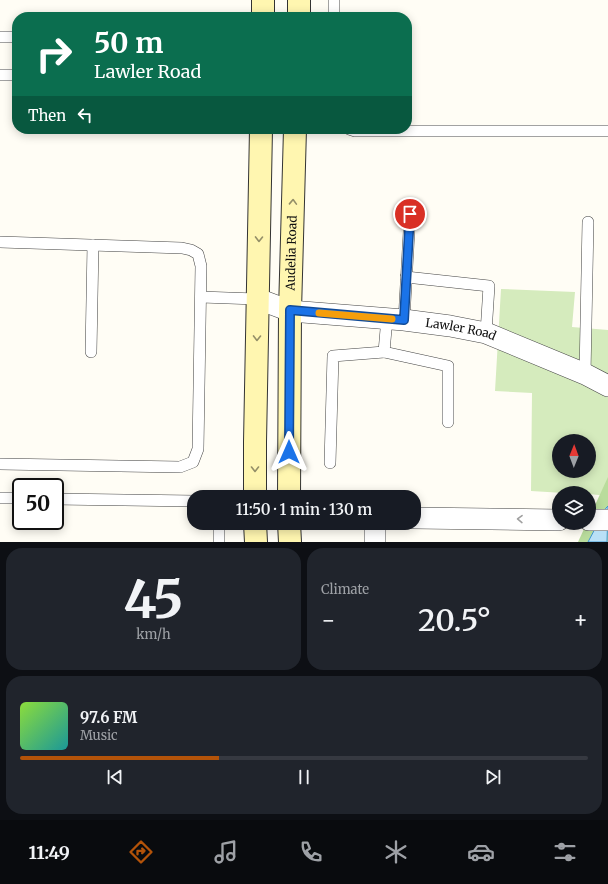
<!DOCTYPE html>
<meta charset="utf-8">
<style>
:root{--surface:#171b24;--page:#20242c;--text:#f1f3f6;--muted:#9ea1a6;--line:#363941;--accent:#b45309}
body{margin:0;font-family:Merriweather,serif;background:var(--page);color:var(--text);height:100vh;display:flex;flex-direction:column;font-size:15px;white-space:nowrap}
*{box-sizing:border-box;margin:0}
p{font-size:13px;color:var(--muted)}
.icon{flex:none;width:22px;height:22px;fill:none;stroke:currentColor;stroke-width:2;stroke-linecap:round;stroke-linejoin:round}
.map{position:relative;height:542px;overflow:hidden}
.panel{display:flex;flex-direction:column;gap:6px;padding:6px;background:#0d0f14;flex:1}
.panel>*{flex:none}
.guide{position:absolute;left:12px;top:12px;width:400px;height:122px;border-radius:16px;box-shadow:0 2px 10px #0003;background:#0b6e4f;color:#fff;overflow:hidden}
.needle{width:26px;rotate:1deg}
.fabs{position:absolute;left:552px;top:434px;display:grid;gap:8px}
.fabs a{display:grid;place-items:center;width:44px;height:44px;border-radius:50%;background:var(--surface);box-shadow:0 2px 10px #0003;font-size:20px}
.speed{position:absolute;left:12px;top:478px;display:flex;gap:8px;font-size:20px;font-weight:700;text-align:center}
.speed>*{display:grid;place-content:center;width:52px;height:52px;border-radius:50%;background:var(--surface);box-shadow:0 2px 10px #0003;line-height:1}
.speed .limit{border:2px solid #111;border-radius:6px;background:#fff;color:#111}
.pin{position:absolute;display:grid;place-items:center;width:34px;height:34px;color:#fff;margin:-17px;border:2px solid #fff;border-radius:50%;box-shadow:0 1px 4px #0007}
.me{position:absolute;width:44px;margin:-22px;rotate:0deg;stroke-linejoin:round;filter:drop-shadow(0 0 3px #0008)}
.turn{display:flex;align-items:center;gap:14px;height:84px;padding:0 16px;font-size:18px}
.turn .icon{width:52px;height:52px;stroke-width:2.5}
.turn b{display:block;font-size:28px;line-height:34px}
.then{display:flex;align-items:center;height:38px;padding:0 16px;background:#0003;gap:8px;font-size:15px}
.big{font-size:30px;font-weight:600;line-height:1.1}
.panel .widget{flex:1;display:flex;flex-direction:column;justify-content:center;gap:6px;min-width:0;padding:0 14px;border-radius:16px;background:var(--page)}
.panel .dial{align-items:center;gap:0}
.dial b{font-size:52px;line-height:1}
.song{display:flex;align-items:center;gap:12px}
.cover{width:48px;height:48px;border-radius:6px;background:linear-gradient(135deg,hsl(90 70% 55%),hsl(180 70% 35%))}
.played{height:4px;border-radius:2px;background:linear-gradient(90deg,var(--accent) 35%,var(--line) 35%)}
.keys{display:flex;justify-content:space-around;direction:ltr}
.heat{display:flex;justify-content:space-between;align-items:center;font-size:22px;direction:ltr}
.panel .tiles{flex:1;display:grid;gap:6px;grid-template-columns:1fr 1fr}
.widget:last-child{grid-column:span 2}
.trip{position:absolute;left:187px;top:490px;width:234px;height:40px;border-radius:16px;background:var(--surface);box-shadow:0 2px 10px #0003;font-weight:600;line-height:40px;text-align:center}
.tabs{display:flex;height:64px;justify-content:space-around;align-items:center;background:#090b0e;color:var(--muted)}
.tabs .icon{width:28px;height:28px}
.tabs .selected{color:var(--accent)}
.tabs b{font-size:18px;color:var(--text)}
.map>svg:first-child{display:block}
</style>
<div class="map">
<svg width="608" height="542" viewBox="0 0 608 542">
<rect width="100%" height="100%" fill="#fffdf5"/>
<path fill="#d5ebbd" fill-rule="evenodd" d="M501,289L575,292L572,327L608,330V496L589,494V493H564L531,491L532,393L495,391ZM559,441H589V471H559Z"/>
<polygon fill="#b9dc9c" points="608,477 608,542 578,542"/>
<polygon fill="#b9e0f7" stroke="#3f96cf" points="608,506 607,542 588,542 606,508"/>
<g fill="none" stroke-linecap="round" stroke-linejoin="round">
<g stroke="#444" stroke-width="12">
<g id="service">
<polyline points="334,17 334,0"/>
<polyline points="0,37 17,37"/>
<polyline points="0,75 17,75"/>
<polyline points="349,129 355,131 608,131"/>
<polyline points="0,242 182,248 191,250 198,254 201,266 198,449 193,462 180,467 0,464"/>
<polyline points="406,277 489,286 486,333"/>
<polyline points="201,297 258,299"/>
<polyline points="404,320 410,214"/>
<polyline points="91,352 93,245"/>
<polyline points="384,352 448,366 448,422"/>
<polyline points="585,374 588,222"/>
<polyline points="330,463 333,356 384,352 387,318"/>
<polyline points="0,498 21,498"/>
<polyline points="55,499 194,501"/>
<polyline points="219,523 219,542"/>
</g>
</g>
<g stroke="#444" stroke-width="22">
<g id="minor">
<path id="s1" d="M258,299L290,311L404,320L450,326L486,333L585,374L608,386"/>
<polyline points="414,518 559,520"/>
<polyline points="589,520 608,520"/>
<polyline points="375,523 375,542"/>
</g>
</g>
<g stroke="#333" stroke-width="24">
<g id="secondary">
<polyline points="263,17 263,0"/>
<polyline points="299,17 299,0"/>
<polyline points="255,497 255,442 261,129"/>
<path id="s2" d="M289,497L290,311L295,129"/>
<polyline points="255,523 256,542"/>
<polyline points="289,523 290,542"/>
</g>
</g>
<use href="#service" stroke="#fff" stroke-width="11"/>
<use href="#minor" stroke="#fff" stroke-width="21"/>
<use href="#secondary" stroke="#fff6b0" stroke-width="22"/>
</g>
<defs><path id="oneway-chevron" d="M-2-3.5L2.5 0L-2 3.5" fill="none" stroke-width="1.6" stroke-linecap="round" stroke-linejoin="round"/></defs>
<g stroke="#948f68">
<use href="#oneway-chevron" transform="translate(293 202) rotate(-88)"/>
<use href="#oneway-chevron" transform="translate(259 239) rotate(91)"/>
<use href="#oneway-chevron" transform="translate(257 338) rotate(91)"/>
<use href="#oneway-chevron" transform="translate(255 469) rotate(90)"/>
</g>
<use stroke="#a0a0a0" href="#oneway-chevron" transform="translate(520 519) rotate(-179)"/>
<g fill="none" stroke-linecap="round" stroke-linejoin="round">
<g stroke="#114b97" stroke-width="10">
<polyline id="route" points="289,452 290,310 404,320 410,214"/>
</g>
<use href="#route" stroke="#1a73e8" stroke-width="7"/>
<polyline stroke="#f59e0b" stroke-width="7" points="319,313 392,319"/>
</g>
<g text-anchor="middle" stroke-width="4" stroke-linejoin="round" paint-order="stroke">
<g font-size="12" fill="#111" stroke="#fff">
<text dy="4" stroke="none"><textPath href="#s2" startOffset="244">Audelia Road</textPath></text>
<text dy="4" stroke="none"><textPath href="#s1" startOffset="206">Lawler Road</textPath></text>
</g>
</g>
</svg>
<div class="fabs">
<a><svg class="needle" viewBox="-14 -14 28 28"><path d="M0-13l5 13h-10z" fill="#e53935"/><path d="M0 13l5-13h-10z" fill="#9ea1a6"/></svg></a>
<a><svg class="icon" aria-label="layers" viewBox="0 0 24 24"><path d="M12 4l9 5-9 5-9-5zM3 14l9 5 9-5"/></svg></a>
</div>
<div class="speed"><div class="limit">50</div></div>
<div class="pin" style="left:410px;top:214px;background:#d93025"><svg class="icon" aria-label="arrive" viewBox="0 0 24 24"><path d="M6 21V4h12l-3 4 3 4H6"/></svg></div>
<svg class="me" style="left:289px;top:452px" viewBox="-20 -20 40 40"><path d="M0-17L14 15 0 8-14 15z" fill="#1a73e8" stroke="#fff" stroke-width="4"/></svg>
<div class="trip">11:50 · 1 min · 130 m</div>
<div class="guide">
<div class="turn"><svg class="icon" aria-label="right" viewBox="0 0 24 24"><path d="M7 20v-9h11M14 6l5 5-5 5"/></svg><div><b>50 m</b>Lawler Road</div></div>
<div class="then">Then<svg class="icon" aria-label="left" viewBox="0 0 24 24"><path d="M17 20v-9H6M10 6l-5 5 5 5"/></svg></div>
</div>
</div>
<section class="panel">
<div class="tiles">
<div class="widget dial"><b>45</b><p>km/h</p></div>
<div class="widget"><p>Climate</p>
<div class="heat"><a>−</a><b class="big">20.5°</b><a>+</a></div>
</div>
<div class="widget">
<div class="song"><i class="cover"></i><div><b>97.6 FM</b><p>Music</p></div></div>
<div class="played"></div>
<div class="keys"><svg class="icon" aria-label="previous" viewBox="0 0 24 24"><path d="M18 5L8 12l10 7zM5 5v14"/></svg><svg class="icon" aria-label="pause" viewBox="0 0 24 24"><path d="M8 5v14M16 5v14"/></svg><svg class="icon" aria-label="next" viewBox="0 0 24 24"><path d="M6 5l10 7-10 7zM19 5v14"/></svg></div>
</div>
</div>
</section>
<nav class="tabs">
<b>11:49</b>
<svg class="icon selected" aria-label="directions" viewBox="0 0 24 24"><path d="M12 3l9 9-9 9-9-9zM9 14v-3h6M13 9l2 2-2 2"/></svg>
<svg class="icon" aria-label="music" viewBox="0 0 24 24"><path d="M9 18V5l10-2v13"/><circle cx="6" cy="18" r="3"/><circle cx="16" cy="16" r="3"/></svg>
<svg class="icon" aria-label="phone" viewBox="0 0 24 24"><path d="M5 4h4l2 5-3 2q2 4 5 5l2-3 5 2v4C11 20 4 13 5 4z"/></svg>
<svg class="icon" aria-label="climate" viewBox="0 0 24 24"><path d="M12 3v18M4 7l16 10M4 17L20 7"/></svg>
<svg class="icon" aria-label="car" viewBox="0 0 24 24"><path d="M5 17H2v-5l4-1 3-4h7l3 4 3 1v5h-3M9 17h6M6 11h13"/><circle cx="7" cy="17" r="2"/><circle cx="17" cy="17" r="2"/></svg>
<svg class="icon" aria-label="filters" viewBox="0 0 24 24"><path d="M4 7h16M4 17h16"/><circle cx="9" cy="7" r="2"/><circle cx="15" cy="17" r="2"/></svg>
</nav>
